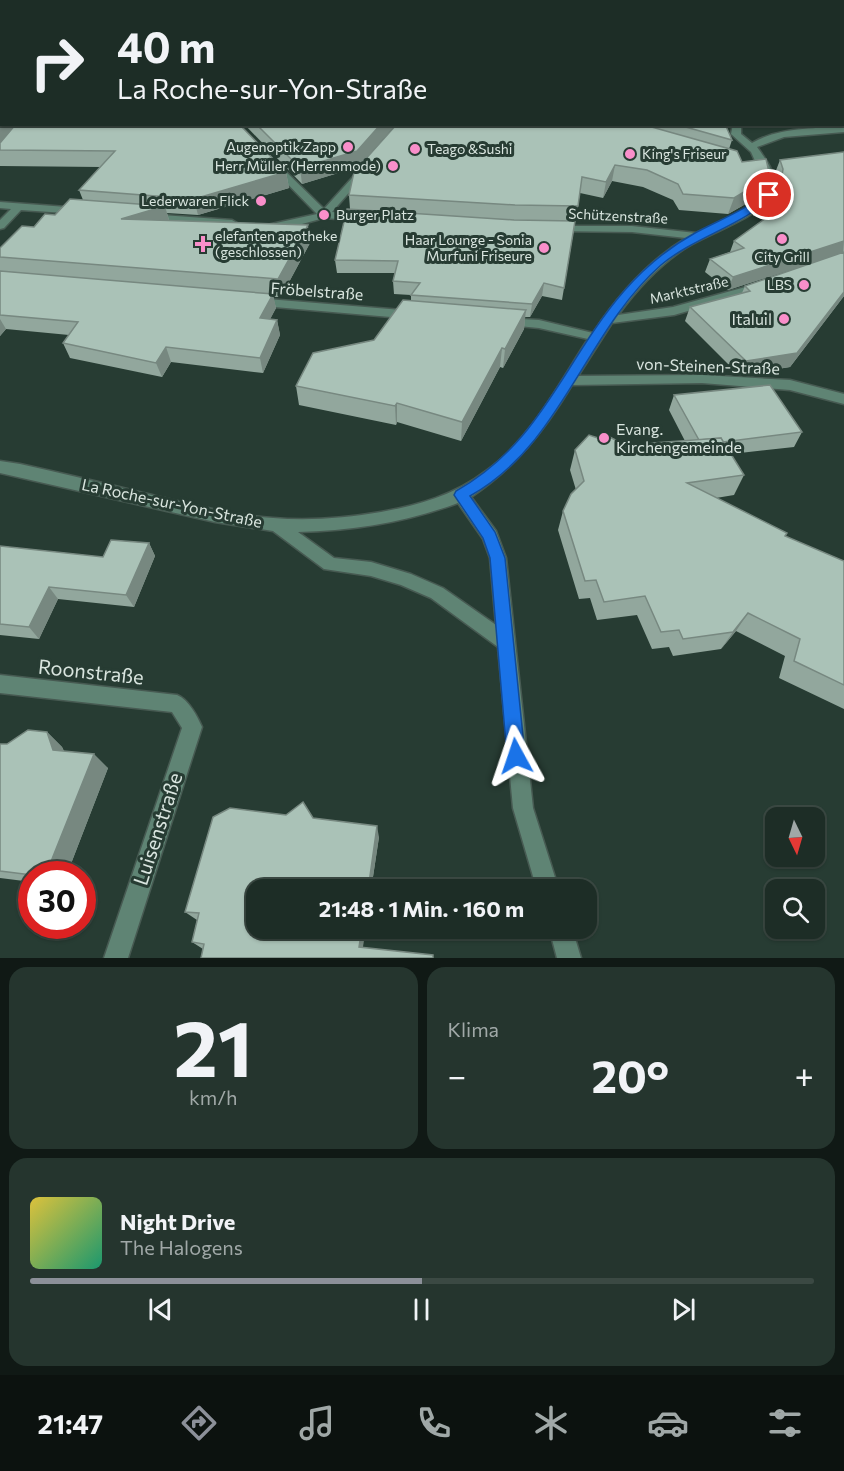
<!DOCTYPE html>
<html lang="de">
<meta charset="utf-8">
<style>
:root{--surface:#1d2d26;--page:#25352e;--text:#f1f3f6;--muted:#a0a8a7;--line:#3b4943;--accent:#8c9099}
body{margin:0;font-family:Commissioner,sans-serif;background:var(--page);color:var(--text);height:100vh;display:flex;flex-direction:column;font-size:22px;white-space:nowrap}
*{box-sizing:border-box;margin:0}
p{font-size:20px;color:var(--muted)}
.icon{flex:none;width:33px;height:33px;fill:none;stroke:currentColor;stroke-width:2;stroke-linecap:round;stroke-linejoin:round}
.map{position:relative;height:958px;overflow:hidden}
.panel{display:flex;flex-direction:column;gap:9px;padding:9px;background:#101915;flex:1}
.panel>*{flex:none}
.hud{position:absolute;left:0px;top:0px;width:844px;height:126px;box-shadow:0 2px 4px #0004,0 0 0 2px var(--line);background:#1d2d26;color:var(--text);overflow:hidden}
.needle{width:39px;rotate:175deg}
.controls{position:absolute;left:765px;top:807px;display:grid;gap:12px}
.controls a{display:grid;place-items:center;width:60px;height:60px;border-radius:12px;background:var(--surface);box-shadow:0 2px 4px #0004,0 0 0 2px var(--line);font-size:30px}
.speed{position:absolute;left:18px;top:861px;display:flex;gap:12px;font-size:30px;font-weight:700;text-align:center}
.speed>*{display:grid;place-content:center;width:78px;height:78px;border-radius:50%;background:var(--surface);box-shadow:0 2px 4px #0004,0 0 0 2px var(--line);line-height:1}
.speed .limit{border:9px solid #d22;background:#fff;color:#111}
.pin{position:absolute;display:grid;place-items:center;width:51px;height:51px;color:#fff;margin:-26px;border:3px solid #fff;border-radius:50%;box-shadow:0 2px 6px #0007}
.me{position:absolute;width:66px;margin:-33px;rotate:355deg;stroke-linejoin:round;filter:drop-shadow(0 0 4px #0008)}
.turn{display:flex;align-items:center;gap:21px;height:126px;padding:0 18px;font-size:27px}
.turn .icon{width:78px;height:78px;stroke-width:2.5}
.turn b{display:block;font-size:42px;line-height:51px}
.big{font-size:45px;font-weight:700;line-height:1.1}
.panel .card{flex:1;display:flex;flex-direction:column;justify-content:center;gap:9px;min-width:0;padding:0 21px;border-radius:18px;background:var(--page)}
.panel .dial{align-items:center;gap:0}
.dial b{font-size:78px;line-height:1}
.song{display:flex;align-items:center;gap:18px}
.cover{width:72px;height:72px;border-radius:9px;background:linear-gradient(135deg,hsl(50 70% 55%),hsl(160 70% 35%))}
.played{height:6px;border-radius:3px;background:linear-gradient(90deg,var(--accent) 50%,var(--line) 50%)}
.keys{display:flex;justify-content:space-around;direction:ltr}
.heat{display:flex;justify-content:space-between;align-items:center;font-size:33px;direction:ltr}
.panel .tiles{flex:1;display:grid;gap:9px;grid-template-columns:1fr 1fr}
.card:last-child{grid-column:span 2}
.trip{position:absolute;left:246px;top:879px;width:351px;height:60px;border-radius:18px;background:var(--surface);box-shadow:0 2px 4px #0004,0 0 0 2px var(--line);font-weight:700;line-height:60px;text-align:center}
.tab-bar{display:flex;height:96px;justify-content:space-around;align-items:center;background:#0c120f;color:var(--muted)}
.tab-bar .icon{width:42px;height:42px}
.tab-bar .active{color:var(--accent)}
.tab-bar b{font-size:27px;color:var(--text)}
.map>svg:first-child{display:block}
</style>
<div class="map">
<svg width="844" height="958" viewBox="0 0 844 958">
<rect width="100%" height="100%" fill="#273c33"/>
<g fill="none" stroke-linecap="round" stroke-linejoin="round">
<g stroke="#475a52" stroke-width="3">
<g id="minor">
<rect x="843" y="104" width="1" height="6"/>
<path d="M733,124H741V134L752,143C779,127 814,129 844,126V132L784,137L757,147C765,158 781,180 774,194C764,215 705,235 684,249C657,267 637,289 618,315L673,307L760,283L766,287L764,289L674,315L612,323L578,376L702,375L790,380L844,394V404L790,390L702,383L572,385C544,431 516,467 471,497L496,531L506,558L533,808L559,890H537L513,808L498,647L431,598L401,585L371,576L324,569L273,531L215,522L0,473V461L20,464C60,473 100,482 139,492C183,502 228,515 273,518C309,521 346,518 381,512C419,505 455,495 486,471C531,439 558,385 588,339L539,328L507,325L503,324V318L539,320L593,333C618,295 647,262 686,238L632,232L554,231L550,230V226H632L696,233L744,210L760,198L764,194L765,183L751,152L731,134ZM458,503L483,539L490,558L496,625L443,588L411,574L371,562L334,558L298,532C353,531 406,522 458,503Z"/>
<polygon points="271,163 277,163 324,209 361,168 367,168 367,172 332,212 365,215 370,218 365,221 324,218 280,230 267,229 267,225 317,214 271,167"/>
<polygon points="0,202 80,208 85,211 80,214 21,210 4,228 0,229 0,220 11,209 0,208"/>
<polygon points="148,214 232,220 237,223 232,226 144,219 144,215"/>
<polygon points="255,298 414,311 420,315 414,319 251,305 249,302"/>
<path d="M0,675L177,695C189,700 197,716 202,727L128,958H104L182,728L172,712L0,693Z"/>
<polygon points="549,928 572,928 581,958 557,958"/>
</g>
</g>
<use href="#minor" fill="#5f8474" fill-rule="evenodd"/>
</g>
<g fill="#92a79d">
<polygon points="0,0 2,2 2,124 286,172 289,188 198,215 167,213 169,220 310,243 281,297 273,297 276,308 270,319 277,320 280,335 263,373 171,362 162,377 70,358 63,343 69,335 6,329 0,336 0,248 34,227 83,200 79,190 101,167 0,166"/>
<polygon points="244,124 396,124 358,167 302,184"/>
<polygon points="397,124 725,124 732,140 729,149 742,162 763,189 758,197 728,214 679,210 673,200 643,187 612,181 603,198 580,193 562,300 542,296 530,317 525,317 524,329 503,368 500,367 461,441 397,422 396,425 299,405 296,386 374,340 411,301 411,295 394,294 393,281 395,273 337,273 335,260 350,209 349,195"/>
<polygon points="844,152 844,296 790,367 739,375 685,321 690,307 742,293 745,286 805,265 728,290 705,272 710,259 730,252 734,241 767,217 753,216 758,203 775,190 777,188 778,182 775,173 780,160"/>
<polygon points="674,395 802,432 794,447 731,454 744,475 734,495 716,498 785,536 844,561 844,709 779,678 785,656 736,631 721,649 673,656 669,647 652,649 637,615 597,620 590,598 579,599 558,530 563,511 576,490 570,470 575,450 685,441 669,410"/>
<polygon points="149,543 155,556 134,607 58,599 39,639 0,635 0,546 103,557"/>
<polygon points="47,732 62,747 64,751 108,768 67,874 32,874 32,882 0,878 0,744 7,744"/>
<polygon points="313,818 379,837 371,890 256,890 203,949 192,942 197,920 185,912"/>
</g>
<g fill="#778880">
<polygon points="2,124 22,124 0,149 0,126"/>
<polygon points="381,124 396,124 358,167 302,184 300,168"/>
<polygon points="615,165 612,181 603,198 606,182"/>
<polygon points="286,172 289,188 198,215 194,199"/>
<polygon points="769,172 763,189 758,197 728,214 734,198"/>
<polygon points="165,206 170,224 121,219"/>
<polygon points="308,225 310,243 281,297 278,279"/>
<polygon points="844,241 843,253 728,290 733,277"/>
<polygon points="544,283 542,296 530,317 532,304"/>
<polygon points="844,292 844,296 790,367 739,375 746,361"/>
<polygon points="273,294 276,308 263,333 260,318"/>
<polygon points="526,310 524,329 503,368 505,349"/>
<polygon points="0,319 6,329 0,336"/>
<polygon points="277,320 280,335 263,373 260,358"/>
<polygon points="166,347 171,362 162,377 156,363"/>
<polygon points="502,348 500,367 461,441 462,422"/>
<polygon points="397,403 397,422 396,425 395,406"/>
<polygon points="149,543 155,556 134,607 126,595"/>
<polygon points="49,587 58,599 39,639 29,627"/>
<polygon points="748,613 736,631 721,649 733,632"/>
<polygon points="47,732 62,747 69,764 53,750"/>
<polygon points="94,754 108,768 67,874 46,874"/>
<polygon points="377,826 379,837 371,890 368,890"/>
<polygon points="362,928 366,928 362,953 359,947"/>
</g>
<g fill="#aac2b7" stroke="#778880" stroke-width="1.5">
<polygon points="0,0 491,0 494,2 2,2 2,124 0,126"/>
<polygon points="538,0 844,0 844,41 843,41 843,2 538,2"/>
<polygon points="16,124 239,124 286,172 194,199 79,190 115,151 0,150 0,143"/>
<polygon points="256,124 381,124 357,151 300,168"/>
<polygon points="397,124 641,124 737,151 742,162 766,159 769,172 764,180 734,198 683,194 678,184 647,170 615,165 606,182 582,177 578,206 515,205 349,195 354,172"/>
<polygon points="675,124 725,124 732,140"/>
<polygon points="844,152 844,241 733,277 710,259 744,248 734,241 784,205 758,203 775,190 781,182 783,169 780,160"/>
<polygon points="70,199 165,206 121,219 308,225 278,279 0,257 0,248 22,226 34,227 45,214 55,215"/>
<polygon points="347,209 514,220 575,221 564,288 544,283 532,304 411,295 420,283 393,281 398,261 335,260"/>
<polygon points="844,252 844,292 797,353 746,361 690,307 750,291 745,286"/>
<polygon points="0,271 273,294 260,318 277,320 260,358 166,347 156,363 63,343 78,322 0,315"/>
<polygon points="403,300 526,310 505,349 502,348 462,422 397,403 395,406 296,386 313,353 374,340"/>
<polygon points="770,385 802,432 723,442 721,438 699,440 674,395"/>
<polygon points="602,433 625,445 721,438 744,475 687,483 787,533 785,536 844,561 844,685 794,661 800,639 748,613 733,632 683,639 679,630 661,632 645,596 604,602 596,580 585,581 563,511 571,494 584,481 575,450 589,435 598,438"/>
<polygon points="111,540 149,543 126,595 49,587 29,627 0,624 0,546 103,557"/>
<polygon points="28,730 47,732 53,750 94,754 46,874 32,875 0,871 0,744 7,744"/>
<polygon points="303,802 313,818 377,826 368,890 256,890 256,928 362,928 359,947 433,955 433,958 201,958 204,944 192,942 199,913 185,912 213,817 230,808 286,815"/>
</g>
<path fill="#1a73e8" stroke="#114b97" stroke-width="1.5" d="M766,193L773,195C747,224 694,237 661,265C585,332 562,445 470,496L495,532L505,558L525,756L523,762L516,765L510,762L507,756L490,558L483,538L454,495L456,491C542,443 564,360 624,291C644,268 668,248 695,233C719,220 744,211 766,193Z"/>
<g fill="#f98fca" stroke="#273c33" stroke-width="2">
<circle cx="348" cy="147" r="6"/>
<circle cx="415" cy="149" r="6"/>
<circle cx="630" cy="154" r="6"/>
<circle cx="393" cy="166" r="6"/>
<circle cx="261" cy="201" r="6"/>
<circle cx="324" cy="215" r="6"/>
<circle cx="782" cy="239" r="6"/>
<path d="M200 235h6v6h6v6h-6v6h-6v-6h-6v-6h6z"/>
<circle cx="544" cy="248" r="6"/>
<circle cx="804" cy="285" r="6"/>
<circle cx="784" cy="319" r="6"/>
<circle cx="604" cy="438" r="6"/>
</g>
<g text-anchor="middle" stroke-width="6" stroke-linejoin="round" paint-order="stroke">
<g font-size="14" fill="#d9e5df" stroke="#273c33" text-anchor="end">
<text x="336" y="152">Augenoptik Zapp</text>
<text x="427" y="154" text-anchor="start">Teago &amp;Sushi</text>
<text x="642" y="159" text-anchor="start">King's Friseur</text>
<text x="381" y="171">Herr Müller (Herrenmode)</text>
<text x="249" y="206">Lederwaren Flick</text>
<text x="336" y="220" text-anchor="start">Burger Platz</text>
<text x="215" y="241" text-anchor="start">elefanten apotheke<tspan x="215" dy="16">(geschlossen)</tspan></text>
<text x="532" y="245">Haar Lounge - Sonia<tspan x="532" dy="16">Murfuni Friseure</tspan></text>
<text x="782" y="262" text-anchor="middle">City Grill</text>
<text x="792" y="290">LBS</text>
</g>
<g font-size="14" fill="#d9e5df" stroke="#273c33">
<text transform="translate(618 216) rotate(3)" y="5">Schützenstraße</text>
<text transform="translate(689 290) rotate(-13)" y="5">Marktstraße</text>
</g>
<g font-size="16" fill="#d9e5df" stroke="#273c33">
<text transform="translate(317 291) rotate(4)" y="6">Fröbelstraße</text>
<text transform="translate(708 366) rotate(2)" y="6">von-Steinen-Straße</text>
<text transform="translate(172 503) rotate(12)" y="6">La Roche-sur-Yon-Straße</text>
</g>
<g font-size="16" fill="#d9e5df" stroke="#273c33" text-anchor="end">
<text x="772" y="325">Italuil</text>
<text x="616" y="435" text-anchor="start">Evang.<tspan x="616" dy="18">Kirchengemeinde</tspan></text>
</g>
<g font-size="20" fill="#d9e5df" stroke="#273c33">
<text transform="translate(91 672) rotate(6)" y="7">Roonstraße</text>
<text transform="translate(158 829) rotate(-72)" y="7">Luisenstraße</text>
</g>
</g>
</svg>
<div class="controls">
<a><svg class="needle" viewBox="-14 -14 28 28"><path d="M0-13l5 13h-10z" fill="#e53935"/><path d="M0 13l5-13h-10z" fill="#a0a8a7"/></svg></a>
<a><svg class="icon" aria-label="search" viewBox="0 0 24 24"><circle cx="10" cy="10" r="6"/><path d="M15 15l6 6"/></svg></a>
</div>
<div class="speed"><div class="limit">30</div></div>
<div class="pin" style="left:769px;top:195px;background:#d93025"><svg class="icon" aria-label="arrive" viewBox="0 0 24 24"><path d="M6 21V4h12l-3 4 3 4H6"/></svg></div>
<svg class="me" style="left:516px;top:756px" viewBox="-20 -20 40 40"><path d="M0-17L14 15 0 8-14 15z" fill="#1a73e8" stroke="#fff" stroke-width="4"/></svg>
<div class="trip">21:48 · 1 Min. · 160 m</div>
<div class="hud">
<div class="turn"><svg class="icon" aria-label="right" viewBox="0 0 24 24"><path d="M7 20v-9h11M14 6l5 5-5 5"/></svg><div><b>40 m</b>La Roche-sur-Yon-Straße</div></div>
</div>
</div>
<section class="panel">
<div class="tiles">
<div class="card dial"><b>21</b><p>km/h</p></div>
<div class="card"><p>Klima</p>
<div class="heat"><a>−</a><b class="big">20°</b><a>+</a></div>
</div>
<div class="card">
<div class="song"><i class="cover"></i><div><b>Night Drive</b><p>The Halogens</p></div></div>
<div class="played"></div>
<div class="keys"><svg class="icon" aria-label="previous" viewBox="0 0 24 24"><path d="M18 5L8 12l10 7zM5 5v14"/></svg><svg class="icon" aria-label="pause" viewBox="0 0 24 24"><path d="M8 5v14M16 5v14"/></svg><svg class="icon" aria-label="next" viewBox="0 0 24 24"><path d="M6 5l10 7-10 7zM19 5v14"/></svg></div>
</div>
</div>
</section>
<nav class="tab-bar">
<b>21:47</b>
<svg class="icon active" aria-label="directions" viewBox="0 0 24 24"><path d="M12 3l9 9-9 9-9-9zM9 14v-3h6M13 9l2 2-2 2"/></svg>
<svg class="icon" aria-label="music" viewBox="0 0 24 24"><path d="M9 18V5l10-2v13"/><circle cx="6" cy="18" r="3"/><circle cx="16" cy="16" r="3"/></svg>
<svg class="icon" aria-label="phone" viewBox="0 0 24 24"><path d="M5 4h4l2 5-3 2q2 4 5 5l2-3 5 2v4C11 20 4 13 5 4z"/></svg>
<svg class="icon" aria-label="climate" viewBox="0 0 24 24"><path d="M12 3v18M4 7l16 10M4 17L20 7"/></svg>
<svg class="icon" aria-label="car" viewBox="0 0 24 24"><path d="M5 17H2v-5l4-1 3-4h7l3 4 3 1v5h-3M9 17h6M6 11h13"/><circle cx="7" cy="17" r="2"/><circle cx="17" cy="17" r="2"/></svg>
<svg class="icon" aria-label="filters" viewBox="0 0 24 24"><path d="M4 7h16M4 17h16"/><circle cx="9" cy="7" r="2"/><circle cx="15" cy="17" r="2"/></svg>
</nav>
